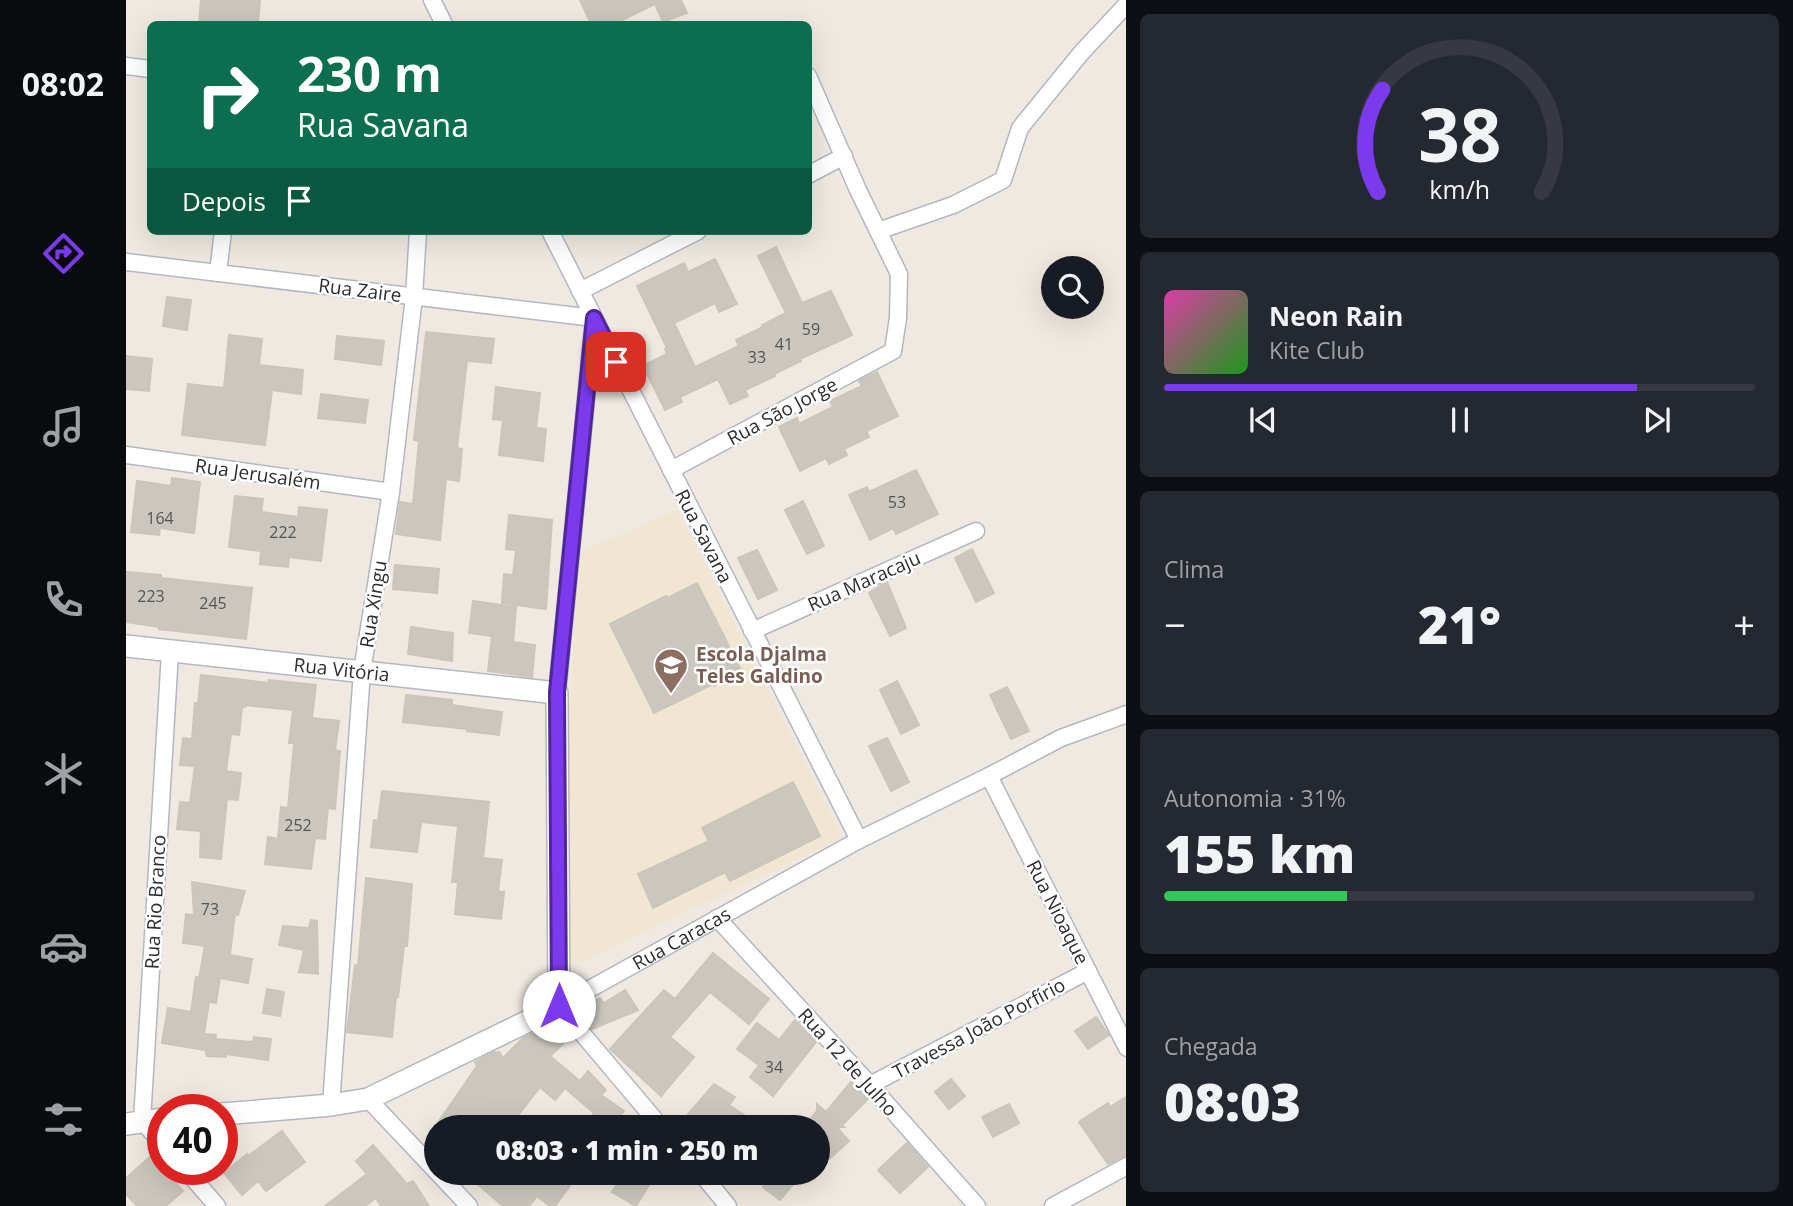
<!DOCTYPE html>
<html lang="pt">
<meta charset="utf-8">
<style>
:root{--surface:#171b24;--page:#242831;--text:#f1f3f6;--muted:#9ea1a6;--line:#363941;--accent:#7c3aed}
body{margin:0;font-family:"Open Sans",sans-serif;background:var(--page);color:var(--text);height:100vh;display:flex;flex-direction:column;font-size:26px;white-space:nowrap}
*{box-sizing:border-box;margin:0}
p{font-size:23px;color:var(--muted)}
.icon{flex:none;width:38px;height:38px;fill:none;stroke:currentColor;stroke-width:2;stroke-linecap:round;stroke-linejoin:round}
.map{position:relative;flex:1;overflow:hidden}
.drawer{display:flex;flex-direction:column;gap:14px;padding:14px;background:#0d0f14;width:667px}
.drawer>*{flex:none}
.guide{position:absolute;left:21px;top:21px;width:665px;height:214px;border-radius:10px;box-shadow:0 7px 28px #0002;background:#0b6e4f;color:#fff;overflow:hidden}
.buttons{position:absolute;left:915px;top:256px;display:grid;gap:14px}
.buttons a{display:grid;place-items:center;width:63px;height:63px;border-radius:50%;background:var(--surface);box-shadow:0 7px 28px #0002;font-size:35px}
.speed{position:absolute;left:21px;top:1094px;display:flex;gap:14px;font-size:35px;font-weight:700;text-align:center}
.speed>*{display:grid;place-content:center;width:91px;height:91px;border-radius:50%;background:var(--surface);box-shadow:0 7px 28px #0002;line-height:1}
.speed .limit{border:10px solid #d22;background:#fff;color:#111}
.pin{position:absolute;display:grid;place-items:center;width:60px;height:60px;color:#fff;margin:-30px;border-radius:14px;box-shadow:0 4px 10px #0006}
.me{position:absolute;width:77px;margin:-38px;rotate:0deg;stroke-linejoin:round;filter:drop-shadow(0 0 5px #0008)}
.turn{display:flex;align-items:center;gap:24px;height:147px;padding:0 35px;font-size:32px}
.turn .icon{width:91px;height:91px;stroke-width:2.5}
.turn b{display:block;font-size:49px;line-height:60px}
.then{display:flex;align-items:center;height:66px;padding:0 35px;background:#0003;gap:14px;font-size:26px}
.big{font-size:52px;font-weight:800;line-height:1.1}
.drawer .widget{flex:1;display:flex;flex-direction:column;justify-content:center;gap:10px;min-width:0;padding:0 24px;border-radius:10px;background:var(--page)}
.drawer .dial{align-items:center;gap:0}
.dial svg{height:182px;overflow:visible;fill:none;stroke:var(--line);stroke-width:7;stroke-linecap:round;text-anchor:middle}
.dial text{fill:var(--text);stroke:none}
.song{display:flex;align-items:center;gap:21px}
.cover{width:84px;height:84px;border-radius:10px;background:linear-gradient(135deg,hsl(320 70% 55%),hsl(120 70% 35%))}
.played{height:7px;border-radius:4px;background:linear-gradient(90deg,var(--accent) 80%,var(--line) 80%)}
.keys{display:flex;justify-content:space-around;direction:ltr}
.heat{display:flex;justify-content:space-between;align-items:center;font-size:38px;direction:ltr}
.charge{height:10px;border-radius:5px;background:linear-gradient(90deg,#34c759 31%,var(--line) 0)}
.trip{position:absolute;left:298px;top:1115px;width:406px;height:70px;border-radius:35px;background:var(--surface);box-shadow:0 7px 28px #0002;font-weight:800;line-height:70px;text-align:center}
main{display:flex;flex:1;min-height:0}
.dock{display:flex;flex-direction:column;width:126px;justify-content:space-around;align-items:center;background:#090b0e;color:var(--muted)}
.dock .icon{width:49px;height:49px}
.dock .selected{color:var(--accent)}
.dock b{font-size:32px;color:var(--text)}
.map>svg:first-child{display:block}
</style>
<main>
<nav class="dock">
<b>08:02</b>
<svg class="icon selected" aria-label="directions" viewBox="0 0 24 24"><path d="M12 3l9 9-9 9-9-9zM9 14v-3h6M13 9l2 2-2 2"/></svg>
<svg class="icon" aria-label="music" viewBox="0 0 24 24"><path d="M9 18V5l10-2v13"/><circle cx="6" cy="18" r="3"/><circle cx="16" cy="16" r="3"/></svg>
<svg class="icon" aria-label="phone" viewBox="0 0 24 24"><path d="M5 4h4l2 5-3 2q2 4 5 5l2-3 5 2v4C11 20 4 13 5 4z"/></svg>
<svg class="icon" aria-label="climate" viewBox="0 0 24 24"><path d="M12 3v18M4 7l16 10M4 17L20 7"/></svg>
<svg class="icon" aria-label="car" viewBox="0 0 24 24"><path d="M5 17H2v-5l4-1 3-4h7l3 4 3 1v5h-3M9 17h6M6 11h13"/><circle cx="7" cy="17" r="2"/><circle cx="17" cy="17" r="2"/></svg>
<svg class="icon" aria-label="filters" viewBox="0 0 24 24"><path d="M4 7h16M4 17h16"/><circle cx="9" cy="7" r="2"/><circle cx="15" cy="17" r="2"/></svg>
</nav>
<div class="map">
<svg width="1001" height="1206" viewBox="0 0 1001 1206">
<rect width="100%" height="100%" fill="#efe9e1"/>
<polygon fill="#f0e6d1" points="551,510 717,837 454,963 431,954 452,553"/>
<g fill="#cbc7bf" stroke="#cbc5ba" stroke-width="2">
<polygon points="75,0 134,0 132,24 73,24"/>
<polygon points="454,0 555,0 561,13 537,22 529,4 488,24 465,24"/>
<polygon points="650,247 676,303 705,291 726,335 674,359 675,361 648,374 649,376 619,390 622,396 604,404 592,379 554,397 556,402 539,410 517,366 541,354 539,349 541,348 511,286 558,263 562,272 589,259 611,304 593,312 589,303 548,323 569,367 613,346 610,340 637,327 636,325 660,313 632,256"/>
<polygon points="41,297 65,300 61,330 37,326"/>
<polygon points="300,332 368,339 365,363 341,361 331,448 336,449 333,481 320,479 314,540 270,534 274,502 287,504 293,441 288,440"/>
<polygon points="103,335 136,339 133,365 177,370 175,394 146,390 139,445 56,435 62,384 98,388"/>
<polygon points="211,336 258,341 255,365 209,359"/>
<polygon points="0,356 26,359 23,391 0,389"/>
<polygon points="751,372 772,416 740,431 743,437 718,449 721,455 703,464 700,458 674,471 653,427 671,418 673,424 707,407 704,401 736,386 733,381"/>
<polygon points="370,387 414,393 410,428 420,429 417,461 373,455 377,420 367,419"/>
<polygon points="195,394 242,400 239,423 192,418"/>
<polygon points="790,470 812,514 770,534 767,528 744,540 723,495 741,487 743,492"/>
<polygon points="46,478 74,482 68,533 34,528 33,535 5,532 11,481 45,486"/>
<polygon points="109,496 137,499 135,512 172,517 173,507 201,510 195,561 163,557 162,567 134,564 135,551 103,547"/>
<polygon points="677,501 698,546 681,554 659,510"/>
<polygon points="383,515 426,520 420,609 376,603 378,574 387,575 390,550 380,549"/>
<polygon points="846,549 868,593 850,602 829,558"/>
<polygon points="631,550 651,590 632,599 612,558"/>
<polygon points="269,565 313,569 311,593 267,589"/>
<polygon points="0,572 35,575 35,578 126,588 120,639 33,629 33,627 0,622"/>
<polygon points="761,582 780,628 764,636 743,593"/>
<polygon points="571,583 616,672 588,686 587,684 528,713 484,624 540,596 542,598"/>
<polygon points="347,601 390,607 387,642 409,645 406,677 362,671 366,636 343,633"/>
<polygon points="285,627 327,633 326,661 282,654"/>
<polygon points="75,675 143,683 143,680 190,685 186,718 213,721 209,750 214,751 209,809 202,808 199,839 189,838 185,869 139,864 142,837 152,839 155,807 162,808 168,743 163,743 167,710 119,705 119,707 116,707 113,735 105,734 100,771 115,773 112,800 101,799 95,859 74,857 75,831 51,829 54,802 64,803 69,766 54,765 57,738 66,739 69,703 72,703"/>
<polygon points="771,681 793,725 775,734 754,690"/>
<polygon points="881,687 903,731 885,739 864,695"/>
<polygon points="280,695 326,700 326,705 376,712 373,735 341,731 341,729 277,722"/>
<polygon points="761,738 783,782 765,791 743,746"/>
<polygon points="667,782 694,836 604,881 599,872 527,908 512,874 583,841 576,828"/>
<polygon points="256,791 363,802 357,858 376,860 372,891 378,892 375,919 329,914 332,882 326,882 332,826 295,822 291,852 245,847 248,820 252,821"/>
<polygon points="240,878 286,884 281,946 278,946 272,997 270,997 266,1037 221,1032 229,965 232,966"/>
<polygon points="66,882 119,891 112,915 109,914 104,955 126,959 122,983 94,978 90,1003 83,1002 78,1034 90,1035 89,1039 127,1042 128,1037 145,1039 142,1060 100,1054 100,1057 81,1056 79,1050 36,1043 42,1008 65,1012 70,977 73,978 79,946 57,943 60,914 68,915"/>
<polygon points="185,920 191,921 192,974 173,972 178,950 153,945 157,926 183,928"/>
<polygon points="587,953 643,999 623,1024 584,992 544,1037 568,1057 535,1096 484,1049 538,990 549,999"/>
<polygon points="141,989 158,992 154,1016 137,1013"/>
<polygon points="499,990 512,1010 466,1029 451,1011 474,998 478,1003"/>
<polygon points="970,1017 983,1035 962,1049 949,1031"/>
<polygon points="669,1020 690,1042 647,1096 624,1077 633,1065 611,1049 631,1023 653,1040"/>
<polygon points="421,1027 437,1044 424,1056 454,1081 462,1071 480,1090 475,1095 498,1111 486,1127 459,1127 468,1113 439,1088 429,1100 414,1087 383,1127 309,1127 351,1066 349,1062 368,1052 370,1053 373,1052 377,1058 397,1038"/>
<polygon points="825,1079 839,1096 823,1109 809,1092"/>
<polygon points="725,1082 742,1099 716,1125 718,1127 714,1127 712,1129 723,1141 701,1161 691,1154 691,1127 678,1127 691,1111 691,1104 700,1112"/>
<polygon points="588,1084 609,1097 603,1105 636,1127 569,1127 559,1118"/>
<polygon points="1000,1097 1000,1155 982,1164 953,1122 982,1103 984,1107"/>
<polygon points="883,1104 893,1123 867,1137 856,1117"/>
<polygon points="156,1131 179,1162 140,1191 132,1181 116,1195 98,1173 121,1154 122,1156"/>
<polygon points="781,1143 802,1167 774,1193 752,1170"/>
<polygon points="247,1145 281,1184 287,1181 303,1206 255,1206 250,1198 239,1206 199,1206 241,1174 230,1161"/>
<polygon points="25,1156 57,1191 40,1206 11,1206 0,1194 0,1178"/>
<polygon points="358,1172 454,1172 429,1206 424,1206 411,1196 403,1206 377,1206 349,1182"/>
<polygon points="499,1172 531,1172 510,1206 486,1192"/>
<polygon points="624,1172 677,1172 654,1200 637,1187 639,1184"/>
</g>
<g fill="none" stroke-linecap="round" stroke-linejoin="round">
<g stroke="#b4b7c1" stroke-width="19">
<g id="minor">
<polyline points="306,0 318,24"/>
<polyline points="0,66 24,69"/>
<polyline points="682,175 718,156"/>
<polyline points="424,231 733,840"/>
<polyline points="752,231 827,205 877,180 894,128 956,52 1001,4"/>
<polyline points="0,262 468,318 431,693"/>
<polyline points="92,273 97,231"/>
<polyline points="454,291 572,231"/>
<polyline points="0,455 265,492"/>
<polyline points="545,470 767,351 772,318 773,274 732,190 682,76"/>
<polyline points="626,631 850,531"/>
<polyline points="863,776 1001,1048"/>
<polyline points="591,918 744,1085 851,1206"/>
<polyline points="744,1085 962,971"/>
<polyline points="242,1099 310,1171"/>
<polyline points="205,1105 236,671 265,492 288,297 292,231"/>
<path id="s1" d="M535,1127L433,1006L733,840L863,776L935,738L1001,714"/>
<polyline points="37,1144 16,1121 44,652"/>
<polyline points="59,1169 91,1206"/>
<polyline points="311,1172 343,1206"/>
<polyline points="574,1172 602,1206"/>
<polyline points="927,1206 1001,1166"/>
</g>
</g>
<g stroke="#b4b7c1" stroke-width="24">
<g id="tertiary">
<path id="s2" d="M0,646L431,693L433,1006L242,1099L205,1105L96,1114"/>
<polyline points="0,1124 37,1119"/>
</g>
</g>
<use href="#minor" stroke="#fff" stroke-width="16"/>
<use href="#tertiary" stroke="#fff" stroke-width="21"/>
</g>
<g fill="none" stroke-linecap="round" stroke-linejoin="round">
<g stroke="#51269a" stroke-width="18">
<polyline id="route" points="433,1006 431,692 468,318 490,362"/>
</g>
<use href="#route" stroke="#7c3aed" stroke-width="12"/>
</g>
<defs>
<g id="school-pin" transform="scale(1.75)"><path d="M0 17L-7.5 6A9.5 9.5 0 1 1 7.5 6Z" fill="#8d6e63" stroke="#fff"/><path d="M0-5L7-2L0 1L-7-2ZM-4 1L0 2.5L4 1V4Q0 6-4 4Z" fill="#fff"/></g>
</defs>
<g fill-rule="evenodd">
<use href="#school-pin" x="545" y="665"/>
</g>
<g text-anchor="middle" stroke-width="5" stroke-linejoin="round" paint-order="stroke">
<g font-size="16" fill="#555452">
<text x="685" y="335">59</text>
<text x="658" y="350">41</text>
<text x="631" y="363">33</text>
<text x="771" y="508">53</text>
<text x="34" y="524">164</text>
<text x="157" y="538">222</text>
<text x="25" y="602">223</text>
<text x="87" y="609">245</text>
<text x="172" y="831">252</text>
<text x="84" y="915">73</text>
<text x="648" y="1073">34</text>
</g>
<g font-size="19" fill="#2e2e2e" stroke="#fff">
<text transform="translate(234 290) rotate(7)" y="7">Rua Zaire</text>
<text transform="translate(656 411) rotate(-28)" y="7">Rua São Jorge</text>
<text transform="translate(132 474) rotate(8)" y="7">Rua Jerusalém</text>
<text transform="translate(578 536) rotate(63)" y="7">Rua Savana</text>
<text transform="translate(738 581) rotate(-24)" y="7">Rua Maracaju</text>
<text transform="translate(247 604) rotate(-81)" y="7">Rua Xingu</text>
<text dy="7" stroke="none"><textPath href="#s2" startOffset="217">Rua Vitória</textPath></text>
<text transform="translate(29 902) rotate(-87)" y="7">Rua Rio Branco</text>
<text transform="translate(932 912) rotate(63)" y="7">Rua Nioaque</text>
<text dy="7" stroke="none"><textPath href="#s1" startOffset="298">Rua Caracas</textPath></text>
<text transform="translate(853 1028) rotate(-28)" y="7">Travessa João Porfírio</text>
<text transform="translate(722 1062) rotate(48)" y="7">Rua 12 de Julho</text>
</g>
<g font-size="19" font-weight="bold" fill="#785e54" stroke="#fff" text-anchor="start">
<text x="570" y="661">Escola Djalma<tspan x="570" dy="22">Teles Galdino</tspan></text>
</g>
</g>
</svg>
<div class="buttons">
<a><svg class="icon" aria-label="search" viewBox="0 0 24 24"><circle cx="10" cy="10" r="6"/><path d="M15 15l6 6"/></svg></a>
</div>
<div class="speed"><div class="limit">40</div></div>
<div class="pin" style="left:490px;top:362px;background:#d93025"><svg class="icon" aria-label="arrive" viewBox="0 0 24 24"><path d="M6 21V4h12l-3 4 3 4H6"/></svg></div>
<svg class="me" style="left:433px;top:1006px" viewBox="-20 -20 40 40"><circle r="19" fill="#fff"/><path d="M0-13L10 11 0 6-10 11z" fill="#7c3aed"/></svg>
<div class="trip">08:03 · 1 min · 250 m</div>
<div class="guide">
<div class="turn"><svg class="icon" aria-label="right" viewBox="0 0 24 24"><path d="M7 20v-9h11M14 6l5 5-5 5"/></svg><div><b>230 m</b>Rua Savana</div></div>
<div class="then">Depois<svg class="icon" aria-label="arrive" viewBox="0 0 24 24"><path d="M6 21V4h12l-3 4 3 4H6"/></svg></div>
</div>
</div>
<section class="drawer">
<div class="widget dial"><svg viewBox="0 0 100 80">
<path d="M14 69A42 42 0 1 1 86 69"/>
<path d="M14 69A42 42 0 0 1 16 24" stroke="#7c3aed"/>
<text x="50" y="56" font-size="32" font-weight="700">38</text>
<text x="50" y="72" font-size="11">km/h</text>
</svg></div>
<div class="widget">
<div class="song"><i class="cover"></i><div><b>Neon Rain</b><p>Kite Club</p></div></div>
<div class="played"></div>
<div class="keys"><svg class="icon" aria-label="previous" viewBox="0 0 24 24"><path d="M18 5L8 12l10 7zM5 5v14"/></svg><svg class="icon" aria-label="pause" viewBox="0 0 24 24"><path d="M8 5v14M16 5v14"/></svg><svg class="icon" aria-label="next" viewBox="0 0 24 24"><path d="M6 5l10 7-10 7zM19 5v14"/></svg></div>
</div>
<div class="widget"><p>Clima</p>
<div class="heat"><a>−</a><b class="big">21°</b><a>+</a></div>
</div>
<div class="widget"><p>Autonomia · 31%</p><b class="big">155 km</b><div class="charge"></div></div>
<div class="widget"><p>Chegada</p><b class="big">08:03</b></div>
</section>
</main>
